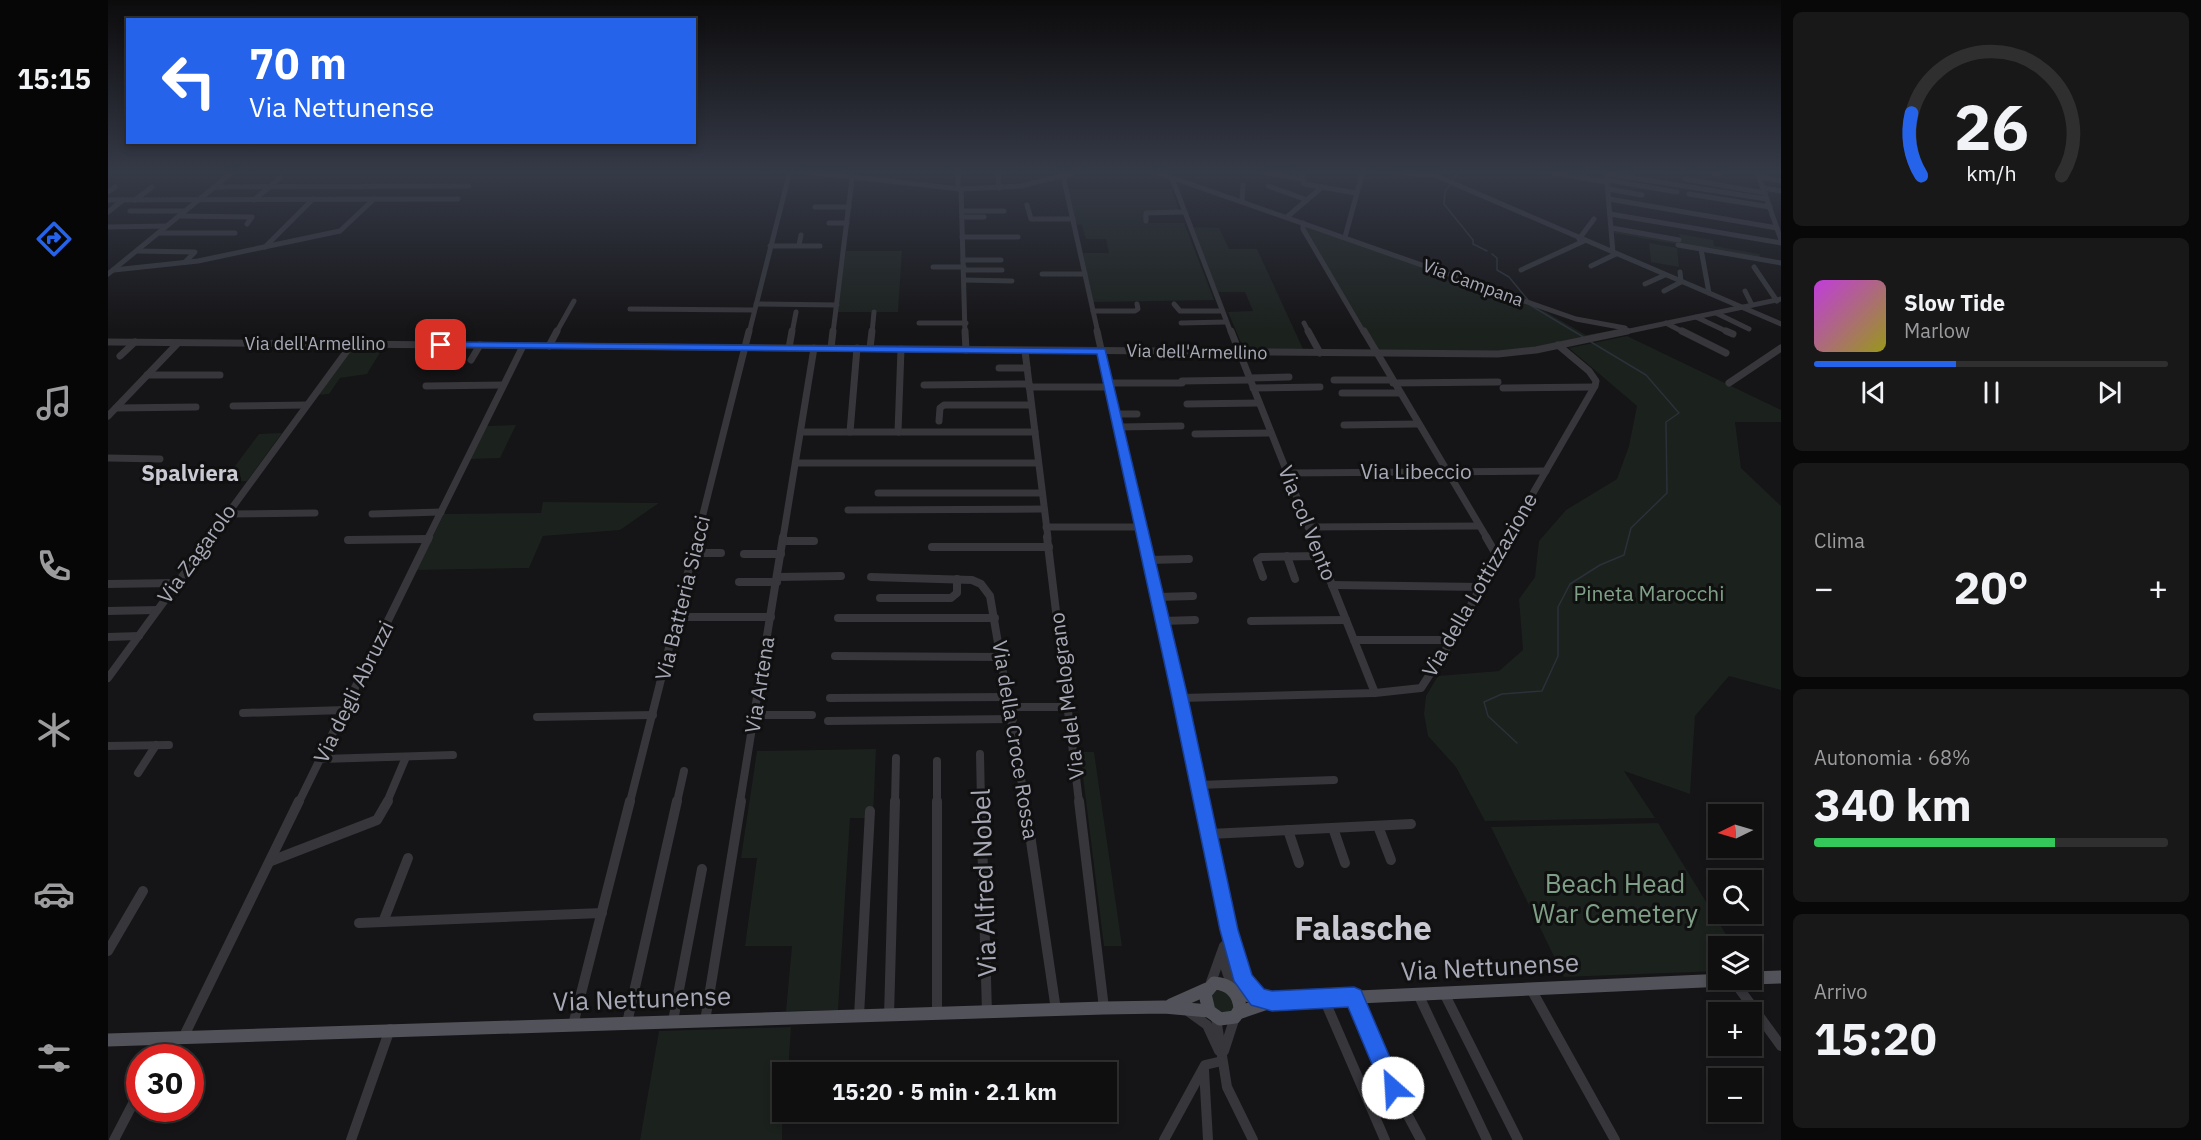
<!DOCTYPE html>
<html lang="it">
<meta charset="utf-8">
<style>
:root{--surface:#100f10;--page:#191819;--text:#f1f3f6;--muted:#9c9c9f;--line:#302f30;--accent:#2563eb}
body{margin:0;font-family:"IBM Plex Sans",sans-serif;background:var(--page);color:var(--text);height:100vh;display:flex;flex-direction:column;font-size:22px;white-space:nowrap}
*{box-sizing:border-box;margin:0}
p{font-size:20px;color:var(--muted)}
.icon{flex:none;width:33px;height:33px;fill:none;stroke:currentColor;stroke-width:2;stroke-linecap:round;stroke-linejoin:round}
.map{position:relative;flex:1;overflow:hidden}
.panel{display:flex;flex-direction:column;gap:12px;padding:12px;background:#090809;width:420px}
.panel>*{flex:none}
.hud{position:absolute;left:18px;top:18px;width:570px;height:126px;border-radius:0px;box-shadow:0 3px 9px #0003,0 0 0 2px var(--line);background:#2563eb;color:#fff;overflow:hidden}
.needle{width:39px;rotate:265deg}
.tools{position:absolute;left:1600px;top:804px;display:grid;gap:12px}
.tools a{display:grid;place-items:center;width:54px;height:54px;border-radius:0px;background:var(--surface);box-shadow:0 3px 9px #0003,0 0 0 2px var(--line);font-size:30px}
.speed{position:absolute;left:18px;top:1044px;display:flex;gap:12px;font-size:30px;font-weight:700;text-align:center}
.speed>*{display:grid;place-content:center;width:78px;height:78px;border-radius:50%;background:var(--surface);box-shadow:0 3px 9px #0003,0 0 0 2px var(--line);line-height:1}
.speed .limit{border:9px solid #d22;background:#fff;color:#111}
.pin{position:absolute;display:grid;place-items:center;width:51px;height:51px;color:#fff;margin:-26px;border-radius:12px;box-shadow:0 3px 9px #0006}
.me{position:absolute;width:66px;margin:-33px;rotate:334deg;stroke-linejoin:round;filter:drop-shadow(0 0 4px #0008)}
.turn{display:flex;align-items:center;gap:21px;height:126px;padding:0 24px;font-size:27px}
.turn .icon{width:78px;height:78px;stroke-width:2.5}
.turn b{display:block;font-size:42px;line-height:51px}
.big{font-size:45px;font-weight:700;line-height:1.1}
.panel .widget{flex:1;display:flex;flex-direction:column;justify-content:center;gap:9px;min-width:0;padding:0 21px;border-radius:9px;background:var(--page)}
.panel .dial{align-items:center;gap:0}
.dial svg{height:156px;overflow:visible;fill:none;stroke:var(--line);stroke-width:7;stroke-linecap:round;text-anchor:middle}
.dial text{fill:var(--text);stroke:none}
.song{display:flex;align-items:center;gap:18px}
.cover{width:72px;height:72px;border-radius:9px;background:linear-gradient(135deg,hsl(290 70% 55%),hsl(60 70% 35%))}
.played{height:6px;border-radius:3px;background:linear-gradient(90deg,var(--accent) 40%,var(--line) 40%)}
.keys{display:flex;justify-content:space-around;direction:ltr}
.heat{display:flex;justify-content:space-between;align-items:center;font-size:33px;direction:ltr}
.charge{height:9px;border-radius:4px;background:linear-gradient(90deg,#34c759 68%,var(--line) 0)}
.trip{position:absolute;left:664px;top:1062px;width:345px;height:60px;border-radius:0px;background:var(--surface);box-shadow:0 3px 9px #0003,0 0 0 2px var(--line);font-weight:700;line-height:60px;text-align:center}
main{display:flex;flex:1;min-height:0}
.tab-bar{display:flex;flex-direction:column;width:108px;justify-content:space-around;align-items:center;background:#060606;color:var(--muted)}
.tab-bar .icon{width:42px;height:42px}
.tab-bar .selected{color:var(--accent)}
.tab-bar b{font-size:27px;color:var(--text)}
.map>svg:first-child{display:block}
</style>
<main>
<nav class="tab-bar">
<b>15:15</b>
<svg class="icon selected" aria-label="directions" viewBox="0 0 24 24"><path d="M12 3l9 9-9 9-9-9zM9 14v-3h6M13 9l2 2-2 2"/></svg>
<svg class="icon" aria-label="music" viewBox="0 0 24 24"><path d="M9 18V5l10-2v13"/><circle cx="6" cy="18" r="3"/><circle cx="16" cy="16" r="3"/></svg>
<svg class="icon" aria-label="phone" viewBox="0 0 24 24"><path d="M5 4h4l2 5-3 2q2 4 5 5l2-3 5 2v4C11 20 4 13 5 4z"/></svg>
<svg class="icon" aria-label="climate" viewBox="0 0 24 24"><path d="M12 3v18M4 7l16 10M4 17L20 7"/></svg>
<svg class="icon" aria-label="car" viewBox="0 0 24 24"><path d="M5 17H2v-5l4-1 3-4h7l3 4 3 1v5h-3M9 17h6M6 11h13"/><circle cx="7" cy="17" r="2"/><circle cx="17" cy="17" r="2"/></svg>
<svg class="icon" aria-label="filters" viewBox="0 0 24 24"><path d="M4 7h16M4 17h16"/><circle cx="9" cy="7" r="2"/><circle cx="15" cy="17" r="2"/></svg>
</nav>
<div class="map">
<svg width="1673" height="1140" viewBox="0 0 1673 1140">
<rect width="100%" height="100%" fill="#151416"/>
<g fill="#1b211d">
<polygon points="960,189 1063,189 1072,212 1035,212 1038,223 1076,223 1106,300 985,302 975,253 1001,253 998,239 978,239 974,225 967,224"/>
<polygon points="1197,226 1434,310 1478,335 1503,331 1412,351 1268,352 1196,228"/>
<polygon points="1085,227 1111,228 1121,249 1149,249 1196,351 1136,350 1120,312 1145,311 1137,292 1110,292"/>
<polygon points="1505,229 1573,241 1571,234 1605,240 1606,246 1651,254 1653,259 1505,233"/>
<polygon points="1541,243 1569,248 1571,267 1543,262"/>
<polygon points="738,251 794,251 790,312 729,312"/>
<polygon points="1519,336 1673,410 1673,422 1627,422 1633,468 1673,506 1673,690 1621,676 1587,716 1582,794 1516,771 1547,818 1377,821 1348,767 1320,736 1316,714 1318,696 1330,676 1391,671 1415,650 1411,599 1427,577 1431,541 1458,510 1509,479 1521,446 1529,406 1461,348"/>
<polygon points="244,346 276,346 259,374 232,378 221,394 208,395"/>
<polygon points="408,425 392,458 362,459 379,426"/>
<polygon points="174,433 139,481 115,482 151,434"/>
<polygon points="435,502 551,503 512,530 435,536 421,568 308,570 336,514 433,513"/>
<polygon points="768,749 765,818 742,818 730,1010 678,1011 684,946 637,946 649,858 633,858 649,751"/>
<polygon points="972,752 986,752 1014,946 996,946"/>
<polygon points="1550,823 1625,946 1611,946 1611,971 1456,977 1383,827"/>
<polygon points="1114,986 1128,1001 1124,1014 1107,1012 1102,991"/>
<polygon points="683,1027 680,1072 675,1072 674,1140 532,1140 551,1031"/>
</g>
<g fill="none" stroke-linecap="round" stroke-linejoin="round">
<g stroke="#2b3139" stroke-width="1.5">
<polyline points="1345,180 1351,171"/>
<polyline points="1343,184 1337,191 1336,204 1365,240 1365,244 1379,251"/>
<polyline points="1384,254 1389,258 1389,270 1401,277 1420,300"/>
<polyline points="1422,305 1477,338"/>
<polyline points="1409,743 1380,716 1376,702 1394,694 1434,691 1450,656 1450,607 1462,584 1492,565 1516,555 1523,528 1559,493 1558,422 1571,413 1538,375 1483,342"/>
</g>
<g stroke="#36363b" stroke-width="5">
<polyline points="691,171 852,189 913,186 972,171"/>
<polyline points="850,171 850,189"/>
<polyline points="890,171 891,188"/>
<polyline points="954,171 990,333"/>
<polyline points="1045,171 1468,319 1517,328"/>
<polyline points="1147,171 1195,179 1196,184 1248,193"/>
<polyline points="1186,171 1195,173 1195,179"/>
<polyline points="1275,171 1326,175 1673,324"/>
<polyline points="1432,171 1499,182"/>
<polyline points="1498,171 1505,253"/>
<polyline points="1558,171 1573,173"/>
<polyline points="1592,171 1611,174"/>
<polyline points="1649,171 1673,240"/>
<polyline points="1499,174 1659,199"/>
<polyline points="1652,177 1673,181"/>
<polyline points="1064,178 1123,333"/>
<polyline points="1577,179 1657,193"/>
<polyline points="1499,180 1569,192"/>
<polyline points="1160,186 1199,200"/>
<polyline points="106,187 361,186"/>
<polyline points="1655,188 1673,191"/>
<polyline points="853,189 857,333"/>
<polyline points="1500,189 1534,195"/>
<polyline points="0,192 7,187"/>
<polyline points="1581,194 1662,207"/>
<polyline points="1501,199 1669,228"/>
<polyline points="0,200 350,199"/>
<polyline points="27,200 44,187"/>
<polyline points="146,200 172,178"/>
<polyline points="1134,202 1135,185"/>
<polyline points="919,205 923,219 965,219"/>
<polyline points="707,207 741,207"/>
<polyline points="22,211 77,211"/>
<polyline points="854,211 896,211"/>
<polyline points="0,212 15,200"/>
<polyline points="1502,214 1673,243"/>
<polyline points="72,216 144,217 139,224"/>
<polyline points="854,217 876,217"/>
<polyline points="1179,217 1214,187"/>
<polyline points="1038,221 1038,213 1075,212"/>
<polyline points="721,223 739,223"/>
<polyline points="1195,223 1195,229 1256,333"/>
<polyline points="0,227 58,226"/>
<polyline points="1504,228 1571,240"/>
<polyline points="51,233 127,233"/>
<polyline points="854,237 910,237"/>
<polyline points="1237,237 1255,171"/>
<polyline points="1471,239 1486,219"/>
<polyline points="691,245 693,235"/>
<polyline points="1570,245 1673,263"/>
<polyline points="662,246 712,246"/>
<polyline points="157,247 205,199"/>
<polyline points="1593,249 1601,293"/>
<polyline points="29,251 87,252 77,262"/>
<polyline points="855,260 893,260"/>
<polyline points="1483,266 1508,254"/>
<polyline points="825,267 856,267"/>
<polyline points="1646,267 1669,301"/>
<polyline points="6,270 90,261 232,231 266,199"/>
<polyline points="856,270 894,270"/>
<polyline points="1413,270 1476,241"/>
<polyline points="0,274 126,171"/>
<polyline points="934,274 977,274"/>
<polyline points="856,280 904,281"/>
<polyline points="1537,284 1557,275"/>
<polyline points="1556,291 1573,282 1572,272"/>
<polyline points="1637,291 1644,305"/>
<polyline points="648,304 729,305"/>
<polyline points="1066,304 1072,311 1114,311"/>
<polyline points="522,309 646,310"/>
<polyline points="985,311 1027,311 1030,309 1029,304"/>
<polyline points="1608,313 1641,329"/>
<polyline points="1588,317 1622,333"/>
<polyline points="811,323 858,323"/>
<polyline points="1073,323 1118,322"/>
<polyline points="1196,323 1201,333"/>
<polyline points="1558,323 1577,333"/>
<polyline points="448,333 466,301"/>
<polyline points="641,333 682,171"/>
<polyline points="684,333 688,312"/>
<polyline points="725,333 744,179"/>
<polyline points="764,333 766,312"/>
<polyline points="1512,333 1673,299"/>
</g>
<g stroke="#36363b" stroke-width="7">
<polyline points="857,331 858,350"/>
<polyline points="989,331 1035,538"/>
<polyline points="1123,331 1205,538"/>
<polyline points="1200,331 1212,353"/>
<polyline points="1256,331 1379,538"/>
<polyline points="1574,331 1618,353"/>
<polyline points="1618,331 1625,334"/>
<polyline points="0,342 1390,354 1428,350 1519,331"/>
<polyline points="441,346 449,331"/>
<polyline points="681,348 684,331"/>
<polyline points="723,348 725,331"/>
<polyline points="762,348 764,331"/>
<polyline points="917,351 940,538"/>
<polyline points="12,356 27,342"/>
<polyline points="323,360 333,345"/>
<polyline points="363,360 372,345"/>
<polyline points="891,368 919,368"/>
<polyline points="39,375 112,375"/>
<polyline points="1141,378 1181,377"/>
<polyline points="1226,380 1283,380"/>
<polyline points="1074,381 1142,380"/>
<polyline points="1000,383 1074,383"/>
<polyline points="1285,383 1390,382"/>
<polyline points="1621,383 1673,348"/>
<polyline points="816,385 921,384"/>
<polyline points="318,386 395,385"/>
<polyline points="921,387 1001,387"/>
<polyline points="1145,388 1212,387"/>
<polyline points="1395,388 1486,387"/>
<polyline points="1234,393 1291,393"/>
<polyline points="1079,404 1151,403"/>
<polyline points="125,406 198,405"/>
<polyline points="8,408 88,407"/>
<polyline points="1007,414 1029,414"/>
<polyline points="0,416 70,343"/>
<polyline points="831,421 832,408 836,405 923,405"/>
<polyline points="1236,425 1310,424"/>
<polyline points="1010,427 1073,426"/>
<polyline points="693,432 927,432"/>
<polyline points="742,432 749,348"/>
<polyline points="790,432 793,349"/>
<polyline points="1087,434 1163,433"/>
<polyline points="0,458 52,459"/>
<polyline points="688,463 930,463"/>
<polyline points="1179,473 1438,471"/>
<polyline points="770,493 934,493"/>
<polyline points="740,510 936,509"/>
<polyline points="119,514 207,513"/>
<polyline points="264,514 333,512"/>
<polyline points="938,527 1033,527"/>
<polyline points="1200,527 1371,526"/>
<polyline points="102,538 244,344"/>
<polyline points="320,538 415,346"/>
<polyline points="589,538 641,331"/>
<polyline points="675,538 706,348"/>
<polyline points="1399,538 1487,386 1488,381 1481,371 1450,345"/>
</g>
<g stroke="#36363b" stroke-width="8">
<polyline points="939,537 971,802"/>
<polyline points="1035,537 1093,802"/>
<polyline points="1205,537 1267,693"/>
<polyline points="1378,537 1389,556"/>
<polyline points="240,540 320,539"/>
<polyline points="675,541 706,541"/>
<polyline points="824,547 941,547"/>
<polyline points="586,553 613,553"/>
<polyline points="636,554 673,554"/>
<polyline points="1179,556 1187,579"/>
<polyline points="1041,560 1081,559"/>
<polyline points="670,577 733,576"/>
<polyline points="763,577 864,580 873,584 882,596 917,802"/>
<polyline points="1155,577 1149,560 1153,557 1212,556"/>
<polyline points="631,582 669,582"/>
<polyline points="0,584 68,583"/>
<polyline points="1224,585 1374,587"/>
<polyline points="1049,597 1085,596"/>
<polyline points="772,598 843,598 849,593 849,579"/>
<polyline points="0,611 49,610"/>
<polyline points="570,617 663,617"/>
<polyline points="730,618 887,618"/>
<polyline points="1054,621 1087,620"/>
<polyline points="1143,621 1238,620"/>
<polyline points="0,637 31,636"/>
<polyline points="1246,640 1344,640"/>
<polyline points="727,656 893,657"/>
<polyline points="0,678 103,537"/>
<polyline points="722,698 901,697"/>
<polyline points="1072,698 1267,693 1313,688 1344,640 1400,537"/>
<polyline points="903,707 960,707"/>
<polyline points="135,713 238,710"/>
<polyline points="647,715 704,715"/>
<polyline points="429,717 545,715"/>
<polyline points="720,721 905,719"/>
<polyline points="0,746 61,745"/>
<polyline points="872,754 873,802"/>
<polyline points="214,759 345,755"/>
<polyline points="829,761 829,802"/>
<polyline points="30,773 48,745"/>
<polyline points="1091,785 1226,780"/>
<polyline points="191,802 321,537"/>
<polyline points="279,802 298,757"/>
<polyline points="522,802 589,537"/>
<polyline points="569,802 576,771"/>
<polyline points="632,802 675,537"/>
<polyline points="787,802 788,758"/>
</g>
<g stroke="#36363b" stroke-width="10">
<polyline points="829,801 829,1014"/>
<polyline points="873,801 879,1013"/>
<polyline points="917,801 948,1010"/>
<polyline points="971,801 996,1008"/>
<path d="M1093,801C1105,857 1116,948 1146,995"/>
<polyline points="1270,826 1283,860"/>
<polyline points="1225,828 1237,863"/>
<polyline points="1180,830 1191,863"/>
<polyline points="1101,834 1303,824"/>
<polyline points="163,861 269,820 280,801"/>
<polyline points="275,922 300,858"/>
<polyline points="251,923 494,913"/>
<polyline points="1121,935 1117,966 1124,987"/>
<polyline points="0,951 35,891"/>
<polyline points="1625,980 1673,1046"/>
<polyline points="1102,985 1116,946"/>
<polyline points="1423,989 1507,1140"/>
<polyline points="1336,993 1410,1140"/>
<polyline points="1310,994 1379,1140"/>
<polyline points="1246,997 1275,1069 1313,1140"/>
<polyline points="1216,999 1277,1140"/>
<polyline points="1081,1012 1099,1025 1111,1051"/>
<polyline points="751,1016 762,811"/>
<polyline points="781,1016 787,801"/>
<polyline points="1108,1018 1119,1087 1145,1140"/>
<polyline points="565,1021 594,869"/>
<polyline points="597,1021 633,801"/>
<polyline points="519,1023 569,801"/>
<polyline points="465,1025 522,801"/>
<polyline points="75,1038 191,801"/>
<polyline points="1116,1051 1127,1017"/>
<polyline points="48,1058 59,1038"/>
<polyline points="1096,1070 1100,1140"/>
<polyline points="6,1140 32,1090"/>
<polyline points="243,1140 282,1029"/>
<polyline points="1056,1140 1097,1065 1114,1061"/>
</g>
<g stroke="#52525a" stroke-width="13">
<polyline points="1644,978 1673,977"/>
<path d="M1106,983C1122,984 1131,993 1132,1009L1127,1017L1112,1019L1101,1011L1097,994Z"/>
<polyline points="1128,993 1164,1001 1617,980"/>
<polyline points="1063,1005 1099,989"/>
<polyline points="1130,1013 1162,1002"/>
<polyline points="0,1040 996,1008 1056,1007 1101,1011"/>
</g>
</g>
<linearGradient id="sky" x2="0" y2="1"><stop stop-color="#0c0b0c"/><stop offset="0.52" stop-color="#353a47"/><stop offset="1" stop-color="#353a47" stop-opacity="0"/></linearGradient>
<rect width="1673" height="331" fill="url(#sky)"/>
<polygon fill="#2563eb" stroke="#184099" stroke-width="1.5" points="333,342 997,349 1080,698 1130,930 1144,975 1156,989 1164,991 1246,987 1253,990 1295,1088 1292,1095 1285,1098 1277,1095 1240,1007 1164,1011 1143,1005 1126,981 1112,930 1064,698 989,354 329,347 329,343"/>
<g text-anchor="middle" stroke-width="6" stroke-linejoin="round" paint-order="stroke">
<g font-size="18" fill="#a7a9b6" stroke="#101011">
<text transform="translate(1365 283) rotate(20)" y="6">Via Campana</text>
<text x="207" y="350">Via dell'Armellino</text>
<text transform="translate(1089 352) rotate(1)" y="6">Via dell'Armellino</text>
</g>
<g font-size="21" fill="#a7a9b6" stroke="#101011">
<text x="1308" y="479">Via Libeccio</text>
<text transform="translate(1199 523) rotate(68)" y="7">Via col Vento</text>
<text transform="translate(89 554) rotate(-54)" y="7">Via Zagarolo</text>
<text transform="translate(1372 585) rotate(-60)" y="7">Via della Lottizzazione</text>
<text transform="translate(575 598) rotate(-76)" y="7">Via Batteria Siacci</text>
<text transform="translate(652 685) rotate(-81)" y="7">Via Artena</text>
<text transform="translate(246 692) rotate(-64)" y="7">Via degli Abruzzi</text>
<text transform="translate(959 696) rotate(-97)" y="7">Via del Melograno</text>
<text transform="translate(907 740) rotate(81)" y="7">Via della Croce Rossa</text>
</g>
<g font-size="21" fill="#7fa086" stroke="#101011">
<text x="1541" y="601">Pineta Marocchi</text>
</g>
<g font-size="22" font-weight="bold" fill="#c8c9d2" stroke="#101011">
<text x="82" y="481">Spalviera</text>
</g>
<g font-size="26" fill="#a7a9b6" stroke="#101011">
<text transform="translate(876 883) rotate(-92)" y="9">Via Alfred Nobel</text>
<text transform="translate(1382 967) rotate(-3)" y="9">Via Nettunense</text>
<text transform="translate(534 999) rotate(-2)" y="9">Via Nettunense</text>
</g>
<g font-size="26" fill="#7fa086" stroke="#101011">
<text x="1507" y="893">Beach Head<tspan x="1507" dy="30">War Cemetery</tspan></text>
</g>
<g font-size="33" font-weight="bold" fill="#c8c9d2" stroke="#101011">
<text x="1255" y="940">Falasche</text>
</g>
</g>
</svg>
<div class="tools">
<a><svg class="needle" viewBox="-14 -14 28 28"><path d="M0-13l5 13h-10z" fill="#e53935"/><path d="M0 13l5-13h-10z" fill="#9c9c9f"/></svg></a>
<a><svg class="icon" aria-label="search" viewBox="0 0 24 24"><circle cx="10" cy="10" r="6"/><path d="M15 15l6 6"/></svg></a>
<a><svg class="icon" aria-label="layers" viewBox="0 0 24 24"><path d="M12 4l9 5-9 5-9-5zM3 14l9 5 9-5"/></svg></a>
<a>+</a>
<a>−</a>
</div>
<div class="speed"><div class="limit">30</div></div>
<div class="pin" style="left:333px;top:345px;background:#d93025"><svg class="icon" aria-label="arrive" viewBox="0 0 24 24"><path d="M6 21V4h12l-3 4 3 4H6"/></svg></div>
<svg class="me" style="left:1285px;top:1088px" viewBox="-20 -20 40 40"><circle r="19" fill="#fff"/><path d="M0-13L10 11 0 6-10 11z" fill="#2563eb"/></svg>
<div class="trip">15:20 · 5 min · 2.1 km</div>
<div class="hud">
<div class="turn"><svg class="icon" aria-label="left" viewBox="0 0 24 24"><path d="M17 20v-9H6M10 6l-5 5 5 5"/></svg><div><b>70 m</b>Via Nettunense</div></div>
</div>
</div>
<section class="panel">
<div class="widget dial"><svg viewBox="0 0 100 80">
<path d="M14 69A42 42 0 1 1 86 69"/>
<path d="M14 69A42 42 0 0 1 9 37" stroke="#2563eb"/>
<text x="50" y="56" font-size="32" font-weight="700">26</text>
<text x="50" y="72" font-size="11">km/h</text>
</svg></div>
<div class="widget">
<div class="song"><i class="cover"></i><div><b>Slow Tide</b><p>Marlow</p></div></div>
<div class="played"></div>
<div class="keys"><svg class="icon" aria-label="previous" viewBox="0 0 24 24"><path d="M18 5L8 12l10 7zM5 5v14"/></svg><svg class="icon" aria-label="pause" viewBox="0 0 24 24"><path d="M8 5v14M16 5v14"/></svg><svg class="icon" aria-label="next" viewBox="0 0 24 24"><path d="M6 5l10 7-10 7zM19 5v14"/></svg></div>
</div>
<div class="widget"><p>Clima</p>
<div class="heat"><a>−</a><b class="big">20°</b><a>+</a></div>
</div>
<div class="widget"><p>Autonomia · 68%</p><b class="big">340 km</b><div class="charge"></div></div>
<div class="widget"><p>Arrivo</p><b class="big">15:20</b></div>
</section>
</main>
